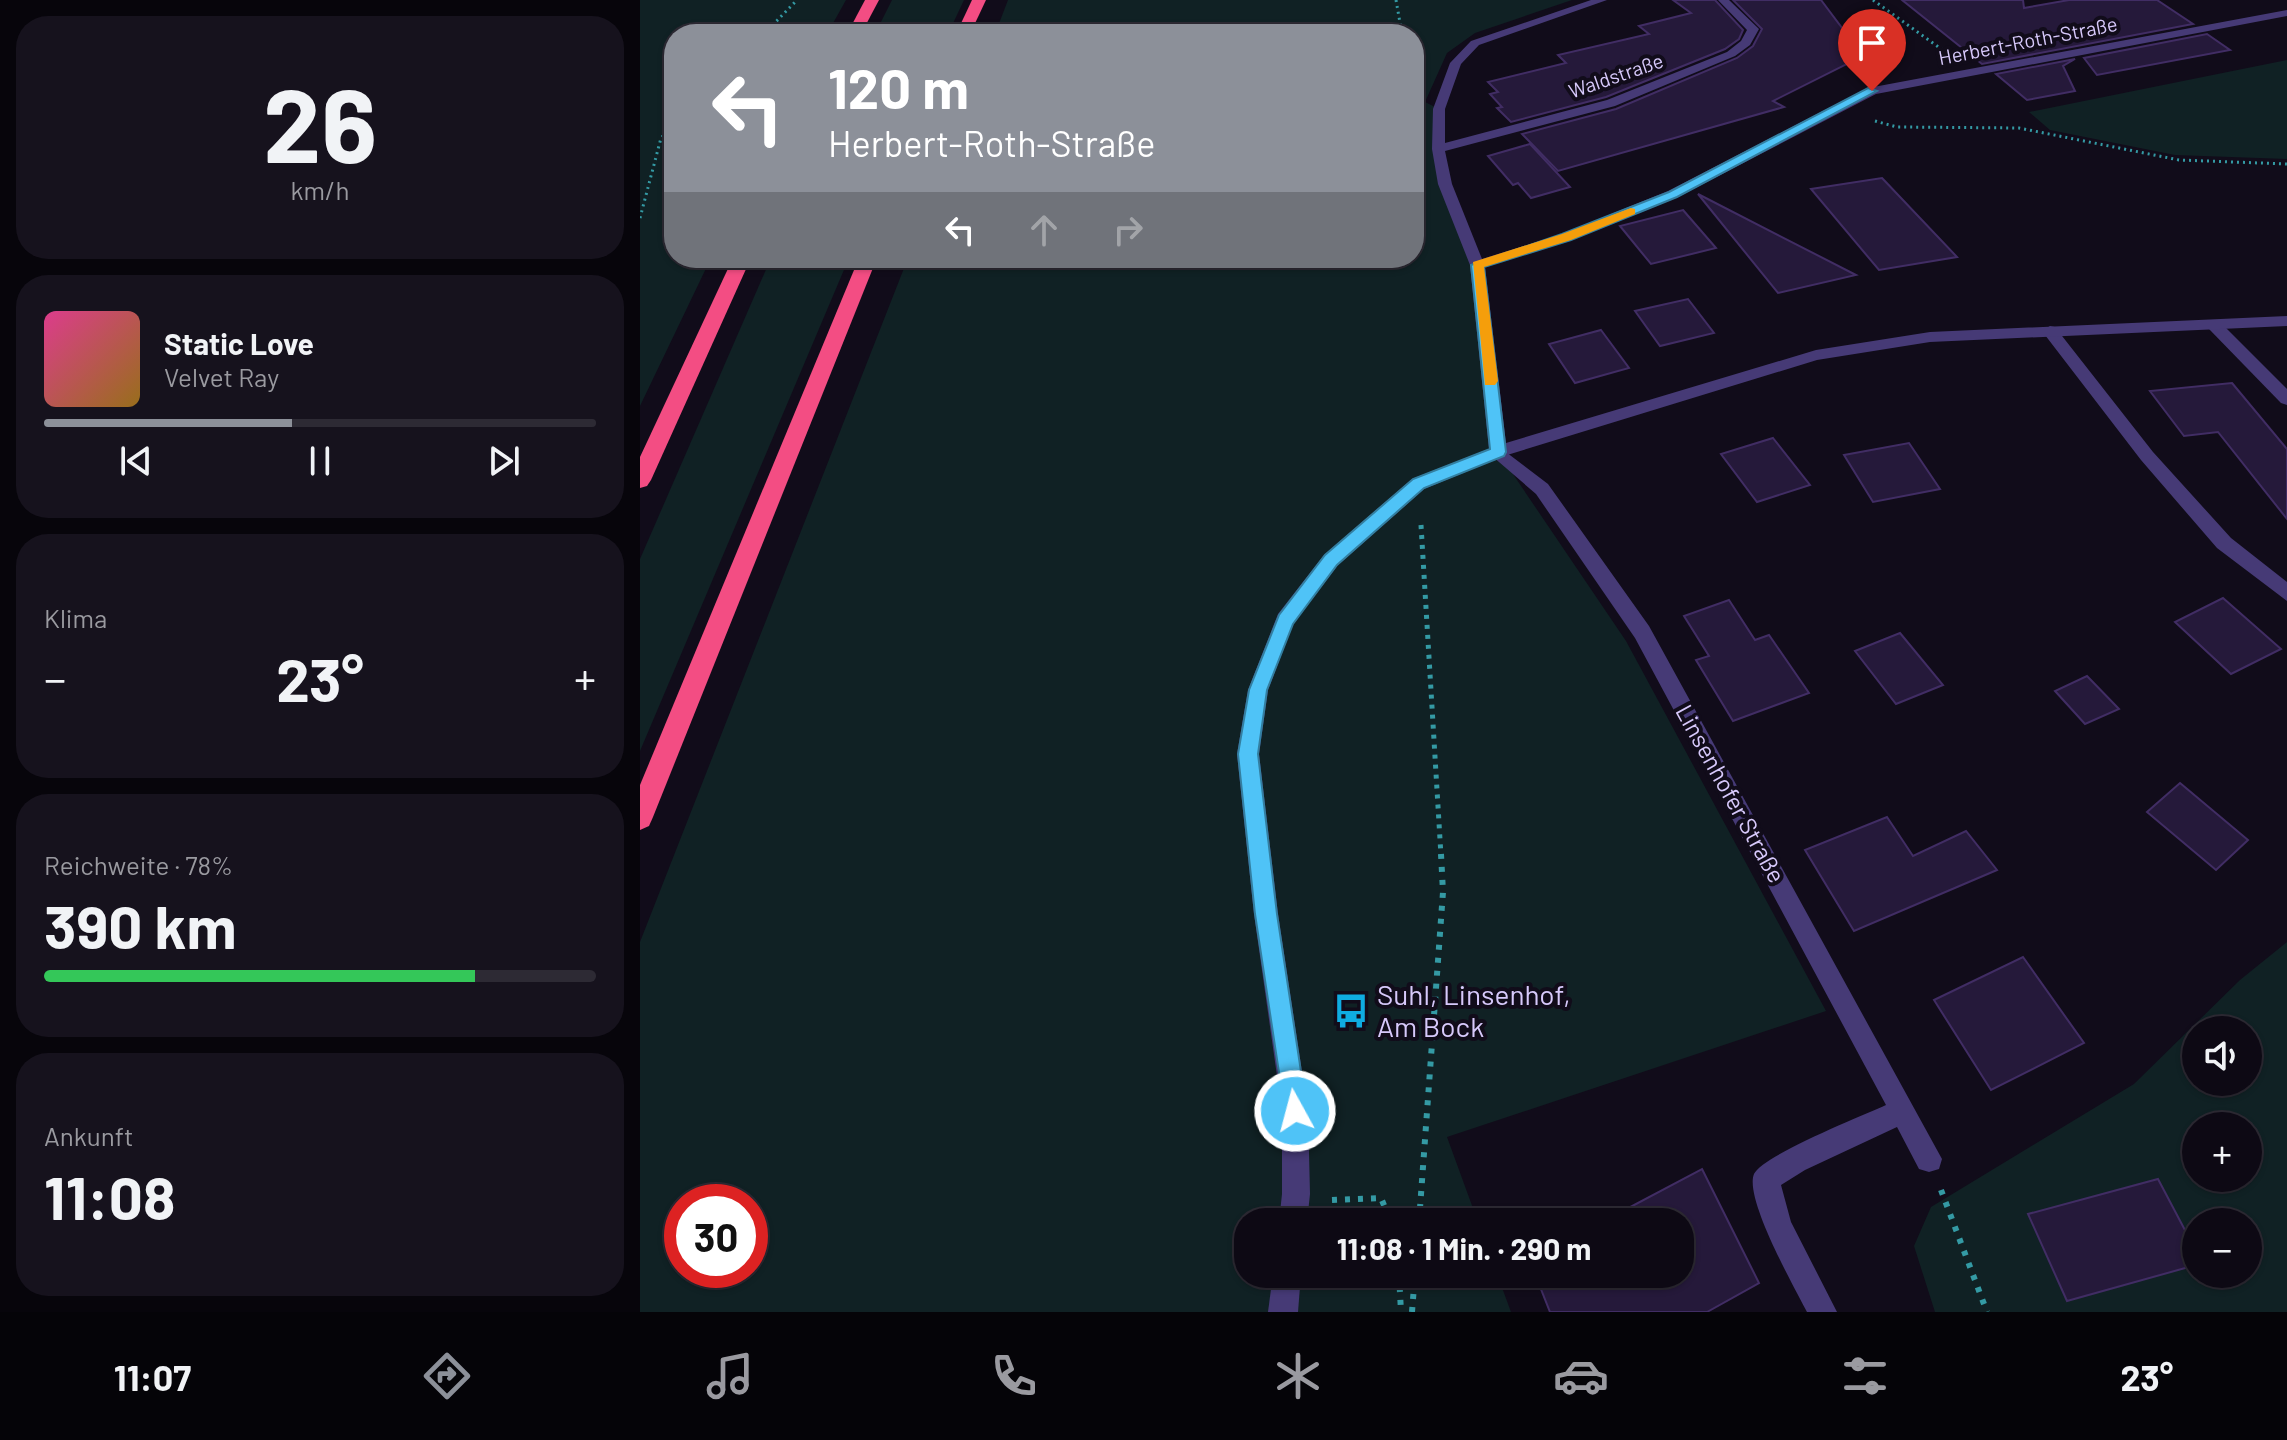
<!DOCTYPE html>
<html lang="de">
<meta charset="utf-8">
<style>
:root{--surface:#0d0914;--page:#16121d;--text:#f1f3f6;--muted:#9a9aa0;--line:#2d2a34;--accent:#8c9099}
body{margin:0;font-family:Barlow,sans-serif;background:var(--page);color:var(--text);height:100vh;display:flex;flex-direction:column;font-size:30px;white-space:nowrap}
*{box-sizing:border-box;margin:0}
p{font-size:26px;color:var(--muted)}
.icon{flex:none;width:44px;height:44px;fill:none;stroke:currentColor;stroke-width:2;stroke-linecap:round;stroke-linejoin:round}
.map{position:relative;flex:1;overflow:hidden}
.details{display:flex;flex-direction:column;gap:16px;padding:16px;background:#07050b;width:640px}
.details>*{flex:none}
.top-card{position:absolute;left:24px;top:24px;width:760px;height:244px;border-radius:32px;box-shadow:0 2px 6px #0004,0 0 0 2px var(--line);background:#8c9099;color:#fff;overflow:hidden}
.controls{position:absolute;left:1542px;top:1016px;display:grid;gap:16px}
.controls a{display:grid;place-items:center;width:80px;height:80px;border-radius:50%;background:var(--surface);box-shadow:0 2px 6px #0004,0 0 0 2px var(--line);font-size:40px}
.speed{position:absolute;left:24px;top:1184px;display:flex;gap:16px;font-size:40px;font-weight:700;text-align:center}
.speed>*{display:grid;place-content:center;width:104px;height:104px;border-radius:50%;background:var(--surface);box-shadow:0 2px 6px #0004,0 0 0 2px var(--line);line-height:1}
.speed .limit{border:12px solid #d22;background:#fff;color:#111}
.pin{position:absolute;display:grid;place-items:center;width:68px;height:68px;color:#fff;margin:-82px -34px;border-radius:50% 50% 50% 0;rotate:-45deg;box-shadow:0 0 8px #0007}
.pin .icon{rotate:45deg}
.me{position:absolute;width:88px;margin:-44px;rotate:353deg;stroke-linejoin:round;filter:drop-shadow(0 0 6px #0008)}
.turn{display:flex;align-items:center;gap:28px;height:168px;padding:0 32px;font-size:36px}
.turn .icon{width:104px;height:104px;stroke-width:2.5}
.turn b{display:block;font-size:56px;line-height:68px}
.lanes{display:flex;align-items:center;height:76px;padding:0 32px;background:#0003;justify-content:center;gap:40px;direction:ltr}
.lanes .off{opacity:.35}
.big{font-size:60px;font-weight:700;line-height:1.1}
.details .tile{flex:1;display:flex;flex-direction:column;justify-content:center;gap:12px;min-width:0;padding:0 28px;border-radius:32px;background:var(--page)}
.details .dial{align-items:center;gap:0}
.dial b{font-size:104px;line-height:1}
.song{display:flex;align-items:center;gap:24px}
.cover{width:96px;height:96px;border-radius:12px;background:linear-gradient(135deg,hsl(330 70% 55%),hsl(40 70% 35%))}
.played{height:8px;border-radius:4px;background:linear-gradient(90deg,var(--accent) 45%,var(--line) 45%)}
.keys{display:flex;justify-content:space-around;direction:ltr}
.heat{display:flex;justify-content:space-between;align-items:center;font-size:44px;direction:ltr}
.charge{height:12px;border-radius:6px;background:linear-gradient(90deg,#34c759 78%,var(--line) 0)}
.trip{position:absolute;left:594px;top:1208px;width:460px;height:80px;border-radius:32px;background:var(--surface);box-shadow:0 2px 6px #0004,0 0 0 2px var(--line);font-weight:700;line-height:80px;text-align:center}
.tab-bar{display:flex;height:128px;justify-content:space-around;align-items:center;background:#050408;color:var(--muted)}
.tab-bar .icon{width:56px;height:56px}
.tab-bar .on{color:var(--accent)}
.tab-bar b{font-size:36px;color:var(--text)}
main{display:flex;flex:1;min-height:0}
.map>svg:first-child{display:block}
</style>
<main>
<section class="details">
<div class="tile dial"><b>26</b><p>km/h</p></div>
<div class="tile">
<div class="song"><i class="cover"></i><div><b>Static Love</b><p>Velvet Ray</p></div></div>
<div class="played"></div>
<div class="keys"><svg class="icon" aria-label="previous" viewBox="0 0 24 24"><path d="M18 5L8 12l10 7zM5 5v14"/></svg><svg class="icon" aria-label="pause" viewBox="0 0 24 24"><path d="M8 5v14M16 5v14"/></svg><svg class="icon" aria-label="next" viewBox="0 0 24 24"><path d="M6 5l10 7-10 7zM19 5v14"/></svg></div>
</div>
<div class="tile"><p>Klima</p>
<div class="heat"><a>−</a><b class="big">23°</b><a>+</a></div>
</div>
<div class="tile"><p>Reichweite · 78%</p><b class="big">390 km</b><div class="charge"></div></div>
<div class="tile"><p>Ankunft</p><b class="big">11:08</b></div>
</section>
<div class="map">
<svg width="1647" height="1312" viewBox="0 0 1647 1312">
<rect width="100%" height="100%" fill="#110c1a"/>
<g fill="#102124" fill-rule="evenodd">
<polygon points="0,0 206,0 187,34 34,34 34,258 71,258 0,406"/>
<polygon points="252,0 324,0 308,34 235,34"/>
<path d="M368,0H932L835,33L807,53L785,102L799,109L798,149L837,265L858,452L986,641L1186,1011L807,1137L838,1222H608V1274H857L871,1312H0V942L268,258H774V34H355ZM42,1202H110V1270H42Z"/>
<polygon points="1647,60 1647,159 1535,155 1410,130 1389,112"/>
<polygon points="131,258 209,258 0,751 0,559"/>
<path d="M1647,942V1312H1295L1274,1246L1291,1207L1494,1084L1600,980ZM1556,1030H1608V1082H1556ZM1556,1126H1608V1178H1556ZM1556,1222H1608V1274H1556Z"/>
</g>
<g fill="#25193a" stroke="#412d64" stroke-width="2">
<polygon points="1033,0 1075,0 1103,30 1099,39 1085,49 966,97 871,122 857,108 862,107 850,94 858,92 848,82 926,63 918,55 1009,34 999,26 1051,13"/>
<polygon points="1093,0 1181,0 1223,56 1133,101 1144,107 918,171 882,134 976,109 1097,58 1113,46 1122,29"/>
<polygon points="1262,0 1383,0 1384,8 1429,0 1517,0 1553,24 1342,64"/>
<polygon points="1567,34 1590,50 1457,75 1444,58"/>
<polygon points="1435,59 1423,66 1435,91 1387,100 1356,74"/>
<polygon points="890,144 930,187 891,198 878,183 873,185 848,156"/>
<polygon points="1242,178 1317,257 1239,270 1171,189"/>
<polygon points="1058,194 1216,275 1138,293"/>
<polygon points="1043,210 1076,248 1011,264 980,226"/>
<polygon points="1048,299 1074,333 1020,346 995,311"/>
<polygon points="961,330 989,368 935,383 909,344"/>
<polygon points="1592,383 1647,449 1647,519 1578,432 1544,436 1510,391"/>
<polygon points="1133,438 1170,485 1117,502 1081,454"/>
<polygon points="1269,443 1300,489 1233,502 1204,455"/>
<polygon points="1583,598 1641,649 1591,674 1535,622"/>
<polygon points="1089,600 1115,640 1129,635 1169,693 1093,721 1056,660 1069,656 1044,616"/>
<polygon points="1260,633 1303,685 1256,704 1215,651"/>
<polygon points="1447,676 1479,709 1445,724 1415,691"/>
<polygon points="1540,783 1608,840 1576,870 1507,812"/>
<polygon points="1247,817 1273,856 1326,831 1357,870 1214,931 1165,850"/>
<polygon points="1383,957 1444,1043 1351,1090 1294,1000"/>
<polygon points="1062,1169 1119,1283 1067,1312 910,1312 895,1274 1040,1274 1040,1222 962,1222"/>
<polygon points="1518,1179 1556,1251 1556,1265 1427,1301 1388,1214"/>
</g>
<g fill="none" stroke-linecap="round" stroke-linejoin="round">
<g stroke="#349aa4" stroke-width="3" stroke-dasharray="2 4" stroke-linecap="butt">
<polyline points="756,0 762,34"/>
<polyline points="1233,0 1304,51"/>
<polyline points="124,34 157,0"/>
<polyline points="1235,121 1257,127 1379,128 1539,160 1647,164"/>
<polyline points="0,218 21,138 34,125"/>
</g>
<polyline stroke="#349aa4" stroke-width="5" stroke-dasharray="4 6" stroke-linecap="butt" points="781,525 801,856"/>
<g stroke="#349aa4" stroke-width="6" stroke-dasharray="5 8" stroke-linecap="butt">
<polyline points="1301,1190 1347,1312"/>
<polyline points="692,1200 741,1198 751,1222"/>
<polyline points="779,1222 803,892 801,854"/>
<polyline points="759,1274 761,1312"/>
<polyline points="772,1312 775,1274"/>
</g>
<g fill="#463a76" fill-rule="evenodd">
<polygon points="1574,320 1579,321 1647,389 1647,405 1641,403 1569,329 1569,321"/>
<polygon points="1410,326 1415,327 1513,452 1591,538 1647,582 1647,601 1577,548 1501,460 1405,335 1402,331"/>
<path d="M858,446L908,484L1009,626L1302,1159L1299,1169L1289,1172L1279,1169L1257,1127L1165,1170L1141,1185L1151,1222L1197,1312H1167C1154,1287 1104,1198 1114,1174C1123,1155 1222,1116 1246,1105L995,638L896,494L852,456L849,452L852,448Z"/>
</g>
<g fill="#463a76" fill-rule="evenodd">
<polygon points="951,0 967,0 839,45 821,64 805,109 805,143 967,100 1087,52 1101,41 1107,30 1078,0 1089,0 1119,29 1110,45 1095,56 975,106 805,151 812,184 842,259 922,234 1028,191 1228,88 1647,10 1647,16 1236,94 1038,197 932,240 845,267 866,443 1176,350 1290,332 1647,316 1647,326 1290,342 1177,360 864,456 784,489 698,565 653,624 628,690 619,754 638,914 668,1111 670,1194 667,1222 639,1222 642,1194 642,1111 614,914 597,754 608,690 638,614 684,555 772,479 849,449 830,265 798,184 792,149 793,109 810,63 831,41"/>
<polygon points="633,1274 661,1274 658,1312 628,1312"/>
</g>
<g fill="#f34d83" fill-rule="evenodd">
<polygon points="225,0 239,0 221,34 207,34"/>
<polygon points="332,0 346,0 330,34 316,34"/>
<polygon points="93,258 111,258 11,480 7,486 0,488 0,457"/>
<polygon points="219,258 237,258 13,817 9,826 0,830 0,785"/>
</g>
</g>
<polygon fill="#4fc3f7" stroke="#337fa1" stroke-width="2" points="1228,88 1237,91 1037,197 931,240 844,267 866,452 864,456 784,488 697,565 653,624 627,690 618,754 637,914 667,1111 663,1119 655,1123 646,1119 615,914 598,754 609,690 639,615 685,555 773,479 850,449 831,265 922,234 1029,192"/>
<polygon fill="#f59e0b" points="991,208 995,209 995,214 931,240 844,267 858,381 855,385 845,385 833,262 922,234"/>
<defs>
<g id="bus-bare" transform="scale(2.76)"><path d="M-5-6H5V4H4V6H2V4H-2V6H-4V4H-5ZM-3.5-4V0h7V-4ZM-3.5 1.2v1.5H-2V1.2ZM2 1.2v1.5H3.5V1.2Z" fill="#0face1" stroke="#110c1a" stroke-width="2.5" paint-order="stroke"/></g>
</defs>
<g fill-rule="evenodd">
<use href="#bus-bare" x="711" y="1011"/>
</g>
<g text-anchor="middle" stroke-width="8" stroke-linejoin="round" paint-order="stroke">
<g font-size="20" fill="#d7c9fb" stroke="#110c1a">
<text transform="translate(1388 41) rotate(-11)" y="7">Herbert-Roth-Straße</text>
<text transform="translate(976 76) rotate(-19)" y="7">Waldstraße</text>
</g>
<g font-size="24" fill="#d7c9fb" stroke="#110c1a">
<text transform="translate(1090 794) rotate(61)" y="8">Linsenhofer Straße</text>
</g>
<g font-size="28" fill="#d7c9fb" stroke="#110c1a" text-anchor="start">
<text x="737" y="1005">Suhl, Linsenhof,<tspan x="737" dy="32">Am Bock</tspan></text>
</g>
</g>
</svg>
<div class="controls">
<a><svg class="icon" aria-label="sound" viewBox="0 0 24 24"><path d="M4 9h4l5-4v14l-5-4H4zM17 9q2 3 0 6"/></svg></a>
<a>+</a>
<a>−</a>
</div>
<div class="speed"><div class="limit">30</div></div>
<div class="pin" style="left:1232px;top:91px;background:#d93025"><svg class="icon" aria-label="arrive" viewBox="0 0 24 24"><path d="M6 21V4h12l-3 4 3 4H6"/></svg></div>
<svg class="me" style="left:655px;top:1111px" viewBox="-20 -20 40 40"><circle r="17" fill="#4fc3f7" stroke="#fff" stroke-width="3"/><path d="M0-11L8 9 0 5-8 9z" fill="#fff"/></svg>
<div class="trip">11:08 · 1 Min. · 290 m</div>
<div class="top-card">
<div class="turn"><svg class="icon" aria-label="left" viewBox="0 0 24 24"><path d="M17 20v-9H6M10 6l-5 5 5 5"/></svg><div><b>120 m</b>Herbert-Roth-Straße</div></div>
<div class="lanes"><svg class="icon" aria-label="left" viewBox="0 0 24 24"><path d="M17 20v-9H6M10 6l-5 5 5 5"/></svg><svg class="icon off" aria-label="ahead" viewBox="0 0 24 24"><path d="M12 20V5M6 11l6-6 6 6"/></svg><svg class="icon off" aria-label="right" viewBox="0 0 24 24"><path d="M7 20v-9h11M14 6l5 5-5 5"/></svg></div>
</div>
</div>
</main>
<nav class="tab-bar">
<b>11:07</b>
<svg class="icon on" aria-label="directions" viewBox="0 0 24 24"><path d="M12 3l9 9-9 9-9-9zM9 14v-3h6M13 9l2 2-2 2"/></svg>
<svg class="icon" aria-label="music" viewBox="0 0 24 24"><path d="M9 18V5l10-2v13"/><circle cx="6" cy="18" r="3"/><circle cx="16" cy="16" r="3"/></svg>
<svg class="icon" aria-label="phone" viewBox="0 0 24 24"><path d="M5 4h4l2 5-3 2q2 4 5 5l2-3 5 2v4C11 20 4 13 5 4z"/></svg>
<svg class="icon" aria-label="climate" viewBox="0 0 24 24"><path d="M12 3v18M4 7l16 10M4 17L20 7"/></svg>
<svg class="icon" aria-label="car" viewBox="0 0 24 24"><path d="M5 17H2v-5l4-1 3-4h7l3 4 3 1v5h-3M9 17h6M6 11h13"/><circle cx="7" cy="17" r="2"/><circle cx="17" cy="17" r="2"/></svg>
<svg class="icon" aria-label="filters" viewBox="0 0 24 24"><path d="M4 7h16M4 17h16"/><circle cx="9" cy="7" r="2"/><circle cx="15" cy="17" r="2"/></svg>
<b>23°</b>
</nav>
